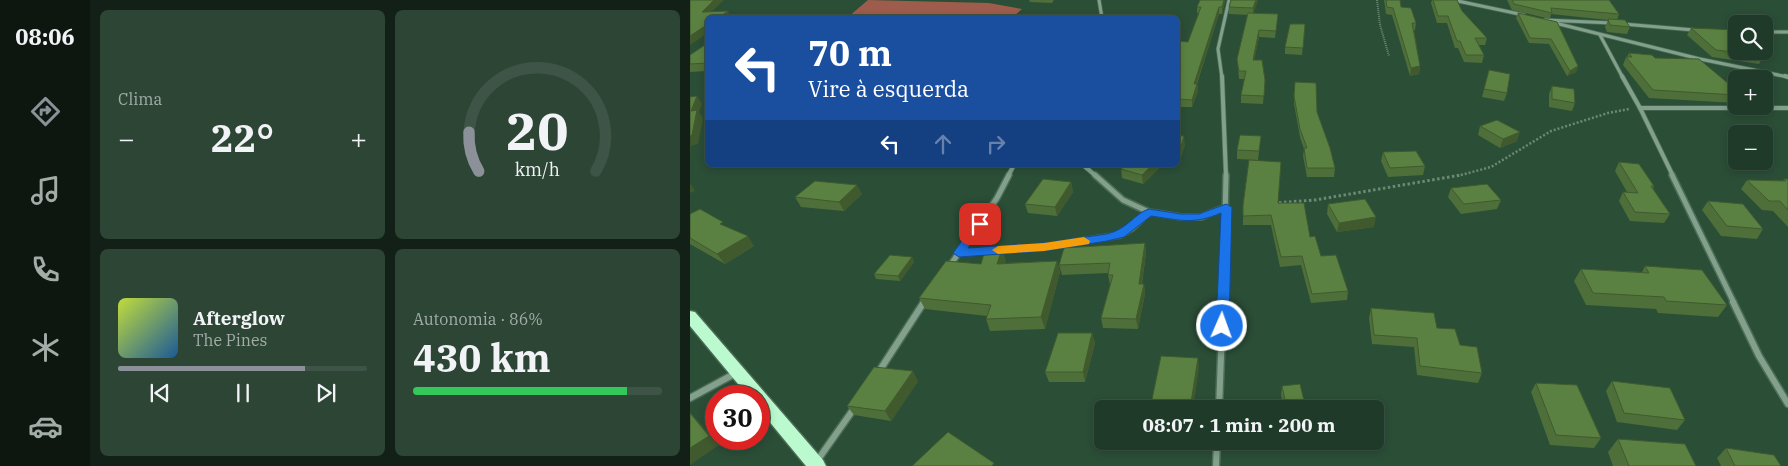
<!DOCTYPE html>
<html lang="pt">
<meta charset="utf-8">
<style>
:root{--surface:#203a29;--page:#2d4535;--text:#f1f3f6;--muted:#a2ada8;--line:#3d5446;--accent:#8c9099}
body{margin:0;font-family:"IBM Plex Serif",serif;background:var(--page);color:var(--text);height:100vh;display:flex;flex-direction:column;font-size:19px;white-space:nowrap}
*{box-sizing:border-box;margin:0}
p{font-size:16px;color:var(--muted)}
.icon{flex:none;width:28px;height:28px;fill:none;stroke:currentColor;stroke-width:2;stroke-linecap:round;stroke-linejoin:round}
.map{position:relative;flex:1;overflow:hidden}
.panel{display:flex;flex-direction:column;gap:10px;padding:10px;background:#122017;width:600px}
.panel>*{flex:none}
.hud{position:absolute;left:15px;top:15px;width:475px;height:152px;border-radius:8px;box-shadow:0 2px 8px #0003,0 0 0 1px var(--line);background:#1a4fa0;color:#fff;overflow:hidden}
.buttons{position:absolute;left:1038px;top:15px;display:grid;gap:10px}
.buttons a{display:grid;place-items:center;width:45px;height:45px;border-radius:8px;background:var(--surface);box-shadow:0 2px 8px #0003,0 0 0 1px var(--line);font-size:25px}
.speed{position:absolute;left:15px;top:385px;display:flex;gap:10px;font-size:25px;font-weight:700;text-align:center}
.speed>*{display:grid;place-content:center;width:65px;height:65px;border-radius:50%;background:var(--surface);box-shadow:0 2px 8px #0003,0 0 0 1px var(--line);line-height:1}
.speed .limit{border:8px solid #d22;background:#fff;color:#111}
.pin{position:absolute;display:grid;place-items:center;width:42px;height:42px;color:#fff;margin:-21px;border-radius:10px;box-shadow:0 2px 8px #0006}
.me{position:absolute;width:55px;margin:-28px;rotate:2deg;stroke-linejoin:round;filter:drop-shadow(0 0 4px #0008)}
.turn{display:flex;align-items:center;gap:18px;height:105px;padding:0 20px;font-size:22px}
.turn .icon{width:65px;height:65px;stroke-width:2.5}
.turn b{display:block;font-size:35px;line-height:42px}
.lanes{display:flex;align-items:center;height:48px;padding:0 20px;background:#0003;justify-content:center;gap:25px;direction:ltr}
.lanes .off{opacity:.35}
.big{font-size:38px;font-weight:700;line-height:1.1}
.panel .card{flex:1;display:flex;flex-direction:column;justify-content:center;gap:8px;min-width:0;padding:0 18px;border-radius:8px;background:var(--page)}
.panel .dial{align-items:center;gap:0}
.dial svg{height:130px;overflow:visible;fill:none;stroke:var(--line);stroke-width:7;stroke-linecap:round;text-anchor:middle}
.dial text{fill:var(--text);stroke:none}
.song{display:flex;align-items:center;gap:15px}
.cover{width:60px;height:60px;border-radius:8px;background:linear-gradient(135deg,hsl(70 70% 55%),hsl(210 70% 35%))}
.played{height:5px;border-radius:2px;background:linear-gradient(90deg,var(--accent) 75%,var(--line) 75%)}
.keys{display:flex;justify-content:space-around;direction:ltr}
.heat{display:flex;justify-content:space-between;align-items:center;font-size:28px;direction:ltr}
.charge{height:8px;border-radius:4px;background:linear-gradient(90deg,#34c759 86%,var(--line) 0)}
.panel .tiles{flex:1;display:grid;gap:10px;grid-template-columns:repeat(2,1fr)}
.trip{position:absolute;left:404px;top:400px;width:290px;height:50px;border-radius:8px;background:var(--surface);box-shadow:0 2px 8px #0003,0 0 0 1px var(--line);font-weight:700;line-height:50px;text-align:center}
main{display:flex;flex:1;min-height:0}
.dock{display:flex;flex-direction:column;width:90px;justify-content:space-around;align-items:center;background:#0d1710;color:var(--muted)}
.dock .icon{width:35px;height:35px}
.dock .active{color:var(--accent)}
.dock b{font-size:22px;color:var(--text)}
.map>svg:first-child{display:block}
</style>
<main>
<nav class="dock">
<b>08:06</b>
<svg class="icon active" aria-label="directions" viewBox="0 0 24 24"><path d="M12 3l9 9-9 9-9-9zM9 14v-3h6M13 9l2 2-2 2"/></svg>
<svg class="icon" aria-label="music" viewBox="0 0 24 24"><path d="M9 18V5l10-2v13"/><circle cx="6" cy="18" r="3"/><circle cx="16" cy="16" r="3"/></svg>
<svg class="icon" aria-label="phone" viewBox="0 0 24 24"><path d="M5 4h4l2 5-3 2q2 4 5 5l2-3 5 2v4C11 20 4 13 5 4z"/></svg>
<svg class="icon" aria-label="climate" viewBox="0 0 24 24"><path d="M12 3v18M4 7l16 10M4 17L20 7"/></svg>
<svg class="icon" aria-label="car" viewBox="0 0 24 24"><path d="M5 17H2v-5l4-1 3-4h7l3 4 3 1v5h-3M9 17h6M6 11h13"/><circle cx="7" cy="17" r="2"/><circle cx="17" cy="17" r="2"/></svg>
</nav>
<section class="panel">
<div class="tiles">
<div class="card"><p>Clima</p>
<div class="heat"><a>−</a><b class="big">22°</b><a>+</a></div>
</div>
<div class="card dial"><svg viewBox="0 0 100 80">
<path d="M14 69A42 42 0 1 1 86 69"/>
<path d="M14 69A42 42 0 0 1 8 45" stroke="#8c9099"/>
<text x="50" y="56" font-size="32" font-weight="700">20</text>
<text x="50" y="72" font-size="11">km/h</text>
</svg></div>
<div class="card">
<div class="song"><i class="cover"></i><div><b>Afterglow</b><p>The Pines</p></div></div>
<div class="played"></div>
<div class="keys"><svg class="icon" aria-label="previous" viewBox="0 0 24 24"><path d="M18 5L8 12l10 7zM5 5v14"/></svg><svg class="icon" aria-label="pause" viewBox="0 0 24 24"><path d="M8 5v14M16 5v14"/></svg><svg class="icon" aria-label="next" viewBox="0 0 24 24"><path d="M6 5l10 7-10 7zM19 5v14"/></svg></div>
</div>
<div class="card"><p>Autonomia · 86%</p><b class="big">430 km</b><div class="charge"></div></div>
</div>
</section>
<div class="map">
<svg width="1098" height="466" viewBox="0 0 1098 466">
<rect width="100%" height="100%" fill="#2b4e37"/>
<polygon fill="#9e5c4c" points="178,0 299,3 332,9 324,16 325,17 158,17"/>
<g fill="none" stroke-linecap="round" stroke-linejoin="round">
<g stroke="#4b6c56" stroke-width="4.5">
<g id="street-far3">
<polyline points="409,0 412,18"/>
<polyline points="763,0 834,15"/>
<polyline points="855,20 922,23"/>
<polyline points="861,22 1010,59 1098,77"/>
<polyline points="933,24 1004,30"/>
<polyline points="1074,32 1098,32"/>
<polyline points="910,35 933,78"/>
<polyline points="532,78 528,49 539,0"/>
</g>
</g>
<g stroke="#4b6c56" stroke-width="5.5">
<g id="street-far2">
<polyline points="532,76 536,176"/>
<polyline points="932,76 950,108 983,176"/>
<polyline points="1095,76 1098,77"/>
<polyline points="950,108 1098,108"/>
<polyline points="393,165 406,176"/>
<polyline points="318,176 324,165"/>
</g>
</g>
<g stroke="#4b6c56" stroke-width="8">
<g id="street-far1">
<polyline points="405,175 433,200 459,212 491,217 511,217 536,207"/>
<polyline points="982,175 1044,303"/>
<polyline points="269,253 354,247 430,235 442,228 459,212"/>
<polyline points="259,267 307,198 319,175"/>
<polyline points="233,303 235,300"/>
<polyline points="533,303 536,175"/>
</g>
</g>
<g stroke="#4b6c56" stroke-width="9">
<g id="street">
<polyline points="1043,302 1069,356 1098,404"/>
<polyline points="188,373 234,302"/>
<polyline points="0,398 46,373"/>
<polyline points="529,409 533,302"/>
<polyline points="127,461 165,407"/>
<polyline points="526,466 527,441"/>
</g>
</g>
<g stroke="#4b6c56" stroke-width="3">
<polygon id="primary" points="0,311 5,312 133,460 136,466 116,466 69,409 69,396 58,396 0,326"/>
</g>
<polyline stroke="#6c8975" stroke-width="2" stroke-dasharray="1 1" stroke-linecap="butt" points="687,0 690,25 699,56"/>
<polyline stroke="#6c8975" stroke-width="2.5" stroke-dasharray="2 2" stroke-linecap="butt" points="767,176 801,167 861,131 918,113 939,109"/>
<polyline stroke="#6c8975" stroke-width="3" stroke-dasharray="2.5 2.5" stroke-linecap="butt" points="584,203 625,200 771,175"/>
<use href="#street-far3" stroke="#82a08b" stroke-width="3"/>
<use href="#street-far2" stroke="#82a08b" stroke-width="4"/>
<use href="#street-far1" stroke="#82a08b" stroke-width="5"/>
<use href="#street" stroke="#82a08b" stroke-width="6"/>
<use href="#primary" fill="#bbface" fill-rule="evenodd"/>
</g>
<g fill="#4e6f39">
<polygon points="339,0 364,0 362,3 340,2"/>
<polygon points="510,0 535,0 532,14 529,14 507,84 508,91 502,107 488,107 488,41 498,42 509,13 507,13 507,7"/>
<polygon points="541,0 568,0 563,13 587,21 585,38 569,37 564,60 575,80 573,104 551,103 551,95 555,79 549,79 547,59 558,15 539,14 539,7"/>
<polygon points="694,0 710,0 711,7 726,23 725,30 724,30 730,66 729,74 720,76 702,15 696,14"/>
<polygon points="742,0 767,0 772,11 797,38 795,45 789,45 794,55 792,63 774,62 768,48 765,48 757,23 747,23 741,3"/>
<polygon points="817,0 919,0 929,14 927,20 940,27 937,34 917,32 915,27 918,20 861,14 860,19 822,10"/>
<polygon points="828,13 867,22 888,66 886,72 877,76 859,44 839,43 826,18"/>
<polygon points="615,24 612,55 595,54 595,47"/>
<polygon points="1001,28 1074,56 1069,64 1022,57 997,35"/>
<polygon points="18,43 18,71 0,72 0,55"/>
<polygon points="939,53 965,58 1046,90 1046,103 959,98 933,65 936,57 937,57"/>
<polygon points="799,70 817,93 814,101 792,97"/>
<polygon points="605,82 627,112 645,168 644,177 617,177 613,156 614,149 610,137 604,104"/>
<polygon points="862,86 885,103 882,111 859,107 859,94"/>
<polygon points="790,126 827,141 810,148 788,135"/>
<polygon points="488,136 495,145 489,162 488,162"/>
<polygon points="571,136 568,160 547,159 547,150"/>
<polygon points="693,152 735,166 733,175 698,177 691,161"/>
<polygon points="929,162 964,186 963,189 980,214 974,223 940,221 929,201 933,192 937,192 925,171"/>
<polygon points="280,165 307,165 280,166"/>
<polygon points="436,165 471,165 471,166 453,184 432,178 431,169"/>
<polygon points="1094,179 1098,179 1098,227 1083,211 1072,210 1051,189 1057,180 1093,181"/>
<polygon points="381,182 383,192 367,216 338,213 335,204"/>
<polygon points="761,188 811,200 807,209 771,214 758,197"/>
<polygon points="172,194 154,211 111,207 105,197"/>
<polygon points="1018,201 1073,229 1067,239 1031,236 1012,210"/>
<polygon points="588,203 620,237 631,256 658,291 657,300 621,303 611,265 590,267 581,225 553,225 553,205"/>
<polygon points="638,204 684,227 647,232 637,214"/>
<polygon points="0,214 64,246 35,264 0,244"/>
<polygon points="455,243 456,253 452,284 454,284 455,294 448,329 413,328 411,318 420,285 418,275 418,273 372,275 369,265"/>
<polygon points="222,257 224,262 210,281 186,279 184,274"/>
<polygon points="316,261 315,263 367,261 370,272 355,329 300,331 296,319 297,316 235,309 229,298 291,264"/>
<polygon points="955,266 1037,305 1028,317 968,313 966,309 896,305 884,281 891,269 952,272"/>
<polygon points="681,308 747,328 770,345 792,373 788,383 727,375 724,347 682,344 679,318"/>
<polygon points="402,333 405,343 395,382 359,382 355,372"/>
<polygon points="228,381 201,421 164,415 157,406"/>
<polygon points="922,381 995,420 987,430 927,422 916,391"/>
<polygon points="846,383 911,438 904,448 860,445 841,392"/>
<polygon points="592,386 616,409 594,409 591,395"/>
<polygon points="928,439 1006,466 923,466 918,452"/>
<polygon points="1036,448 1091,466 1031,466 1027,458"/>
</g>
<g fill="#405a2e">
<polygon points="24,0 34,0 15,18 12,12"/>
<polygon points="534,0 535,0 532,14 532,7"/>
<polygon points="566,0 568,0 563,15 563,8"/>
<polygon points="529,7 529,14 504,91 504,84"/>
<polygon points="38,11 41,18 28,18"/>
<polygon points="18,24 18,33 0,45 0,36"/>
<polygon points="569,30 569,37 563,68 563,60"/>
<polygon points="730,66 729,74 720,76 721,68"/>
<polygon points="888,66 886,72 877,76 880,71"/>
<polygon points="507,84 508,91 502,107 502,100"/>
<polygon points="7,96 12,104 9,112 13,118 8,144 1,146 0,160 1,111"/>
<polygon points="830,132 827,141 810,148 813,139"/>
<polygon points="494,136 495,145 489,162 489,153"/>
<polygon points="462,165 471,165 471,166 453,184 452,175"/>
<polygon points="381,182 383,192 367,216 365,207"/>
<polygon points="0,183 5,191 0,193"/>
<polygon points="167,185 172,194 154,211 149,202"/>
<polygon points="686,217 684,227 647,232 649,223"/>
<polygon points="58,236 64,246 35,264 27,254"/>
<polygon points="455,243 456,253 450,294 449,284"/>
<polygon points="312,249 316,261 311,275 307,264"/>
<polygon points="222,257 224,262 210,281 208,276"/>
<polygon points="367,261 370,272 355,329 351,317"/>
<polygon points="454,284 455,294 448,329 446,319"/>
<polygon points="402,333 405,343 395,382 393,372"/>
<polygon points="508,358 509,368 503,409 500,409"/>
<polygon points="223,371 228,381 201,421 195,411"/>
<polygon points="0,412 29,445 0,465"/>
</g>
<g fill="#5b8142" stroke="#405a2e">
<polygon points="0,0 24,0 12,12 38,11 28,18 18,18 18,24 0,36"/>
<polygon points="510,0 534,0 532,7 529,7 504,84 507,84 502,100 488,99 488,80 491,71 488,71 488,41 498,42 511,7 507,7"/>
<polygon points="541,0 566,0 563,8 539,7"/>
<polygon points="696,0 710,0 711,7 721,8 726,23 722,23 730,66 721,68 703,8 697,7"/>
<polygon points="743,0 767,0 772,11 797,38 785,38 794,55 776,55 770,41 767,41 758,16 748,16"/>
<polygon points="822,0 919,0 929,14 861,8 862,13 824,4"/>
<polygon points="558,13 588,14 586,31 569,30 563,60 572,60 575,80 574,96 551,95 556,71 549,71 547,59"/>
<polygon points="828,13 867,22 888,66 880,71 861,39 840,38"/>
<polygon points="918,19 935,20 940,27 920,25"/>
<polygon points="600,24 615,24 613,48 595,47"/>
<polygon points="1001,28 1046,30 1046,51 1069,51 1074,56 1026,50"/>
<polygon points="18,43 18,63 0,64 0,55"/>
<polygon points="939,53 962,55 965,58 1009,59 1046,90 1046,95 963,90 936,57 942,57"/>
<polygon points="799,70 820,74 817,93 794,89"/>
<polygon points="605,82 626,83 627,112 640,148 645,168 617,168 614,148 617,148 610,129 604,96"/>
<polygon points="862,86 884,89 885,103 862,99"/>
<polygon points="7,96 1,111 7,110 2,135 0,136 0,97"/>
<polygon points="807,120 830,132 813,139 790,126"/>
<polygon points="550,135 571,136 569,151 547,150"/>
<polygon points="488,136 494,136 489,153 488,153"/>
<polygon points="726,151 735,166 700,168 693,152"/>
<polygon points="559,160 591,162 588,203 614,203 620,237 625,236 631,256 646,255 658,291 622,294 612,256 591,257 581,215 553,216 553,205"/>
<polygon points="929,162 949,164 964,186 961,186 980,214 945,212 933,192 948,193"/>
<polygon points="436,165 462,165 452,175 431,169"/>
<polygon points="353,179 381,182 365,207 335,204"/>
<polygon points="1094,179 1098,179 1098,210 1090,201 1079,201 1057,180 1096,181"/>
<polygon points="125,181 167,185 149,202 105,197"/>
<polygon points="797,184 811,200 774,204 761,188"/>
<polygon points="675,199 686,217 649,223 638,204"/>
<polygon points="1018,201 1053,204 1073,229 1037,226"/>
<polygon points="10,209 33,222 30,224 58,236 27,254 0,238 0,214"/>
<polygon points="455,243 449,284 454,284 446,319 411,318 423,275 418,275 420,263 369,265 374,248"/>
<polygon points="312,249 307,264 367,261 351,317 296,319 301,305 229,298 256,261 291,264 295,250"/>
<polygon points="200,255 222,257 208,276 184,274"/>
<polygon points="955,266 1012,270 1037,305 976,301 974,297 903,293 891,269 959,273"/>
<polygon points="681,308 744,313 747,328 765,329 770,345 787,347 792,373 730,366 727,338 684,335"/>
<polygon points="368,333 402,333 393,372 355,372"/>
<polygon points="471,356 508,358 500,409 460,409"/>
<polygon points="184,367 223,371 195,411 157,406"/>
<polygon points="922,381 980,388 995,420 934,413"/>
<polygon points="846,383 887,385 911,438 866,435"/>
<polygon points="610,384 616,409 597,409 592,386"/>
<polygon points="0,413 19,436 0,448"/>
<polygon points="258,432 304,463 302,466 222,466"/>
<polygon points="928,439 995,444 1006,466 939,466"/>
<polygon points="1036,448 1084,455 1091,466 1045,466"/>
</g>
<path fill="#1a73e8" stroke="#114b97" d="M536,204L542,207L539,326L537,330L532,331L527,330L526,326L531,213C503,225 490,220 461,216L434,237L417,241L354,251L269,257L263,253L286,222L290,221L295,224L278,248L354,243L417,234C438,229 445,213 459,209L491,214H509Z"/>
<polygon fill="#f59e0b" points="394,237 400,241 399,244 354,251 308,254 302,250 308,246 354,243"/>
</svg>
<div class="buttons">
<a><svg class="icon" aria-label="search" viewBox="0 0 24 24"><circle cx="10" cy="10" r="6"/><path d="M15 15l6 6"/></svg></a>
<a>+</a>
<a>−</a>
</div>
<div class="speed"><div class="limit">30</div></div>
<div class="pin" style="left:290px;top:224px;background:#d93025"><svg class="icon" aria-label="arrive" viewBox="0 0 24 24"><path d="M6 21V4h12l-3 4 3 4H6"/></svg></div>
<svg class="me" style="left:532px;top:326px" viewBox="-20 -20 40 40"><circle r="17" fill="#1a73e8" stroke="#fff" stroke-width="3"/><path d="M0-11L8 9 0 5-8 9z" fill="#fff"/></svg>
<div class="trip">08:07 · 1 min · 200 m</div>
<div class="hud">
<div class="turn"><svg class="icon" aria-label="left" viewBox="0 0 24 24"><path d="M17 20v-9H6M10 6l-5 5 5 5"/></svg><div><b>70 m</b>Vire à esquerda</div></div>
<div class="lanes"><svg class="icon" aria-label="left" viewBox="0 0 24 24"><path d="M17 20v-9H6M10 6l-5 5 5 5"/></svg><svg class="icon off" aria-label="ahead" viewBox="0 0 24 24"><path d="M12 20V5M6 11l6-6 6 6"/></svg><svg class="icon off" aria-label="right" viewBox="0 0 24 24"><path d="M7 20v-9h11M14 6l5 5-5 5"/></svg></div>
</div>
</div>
</main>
